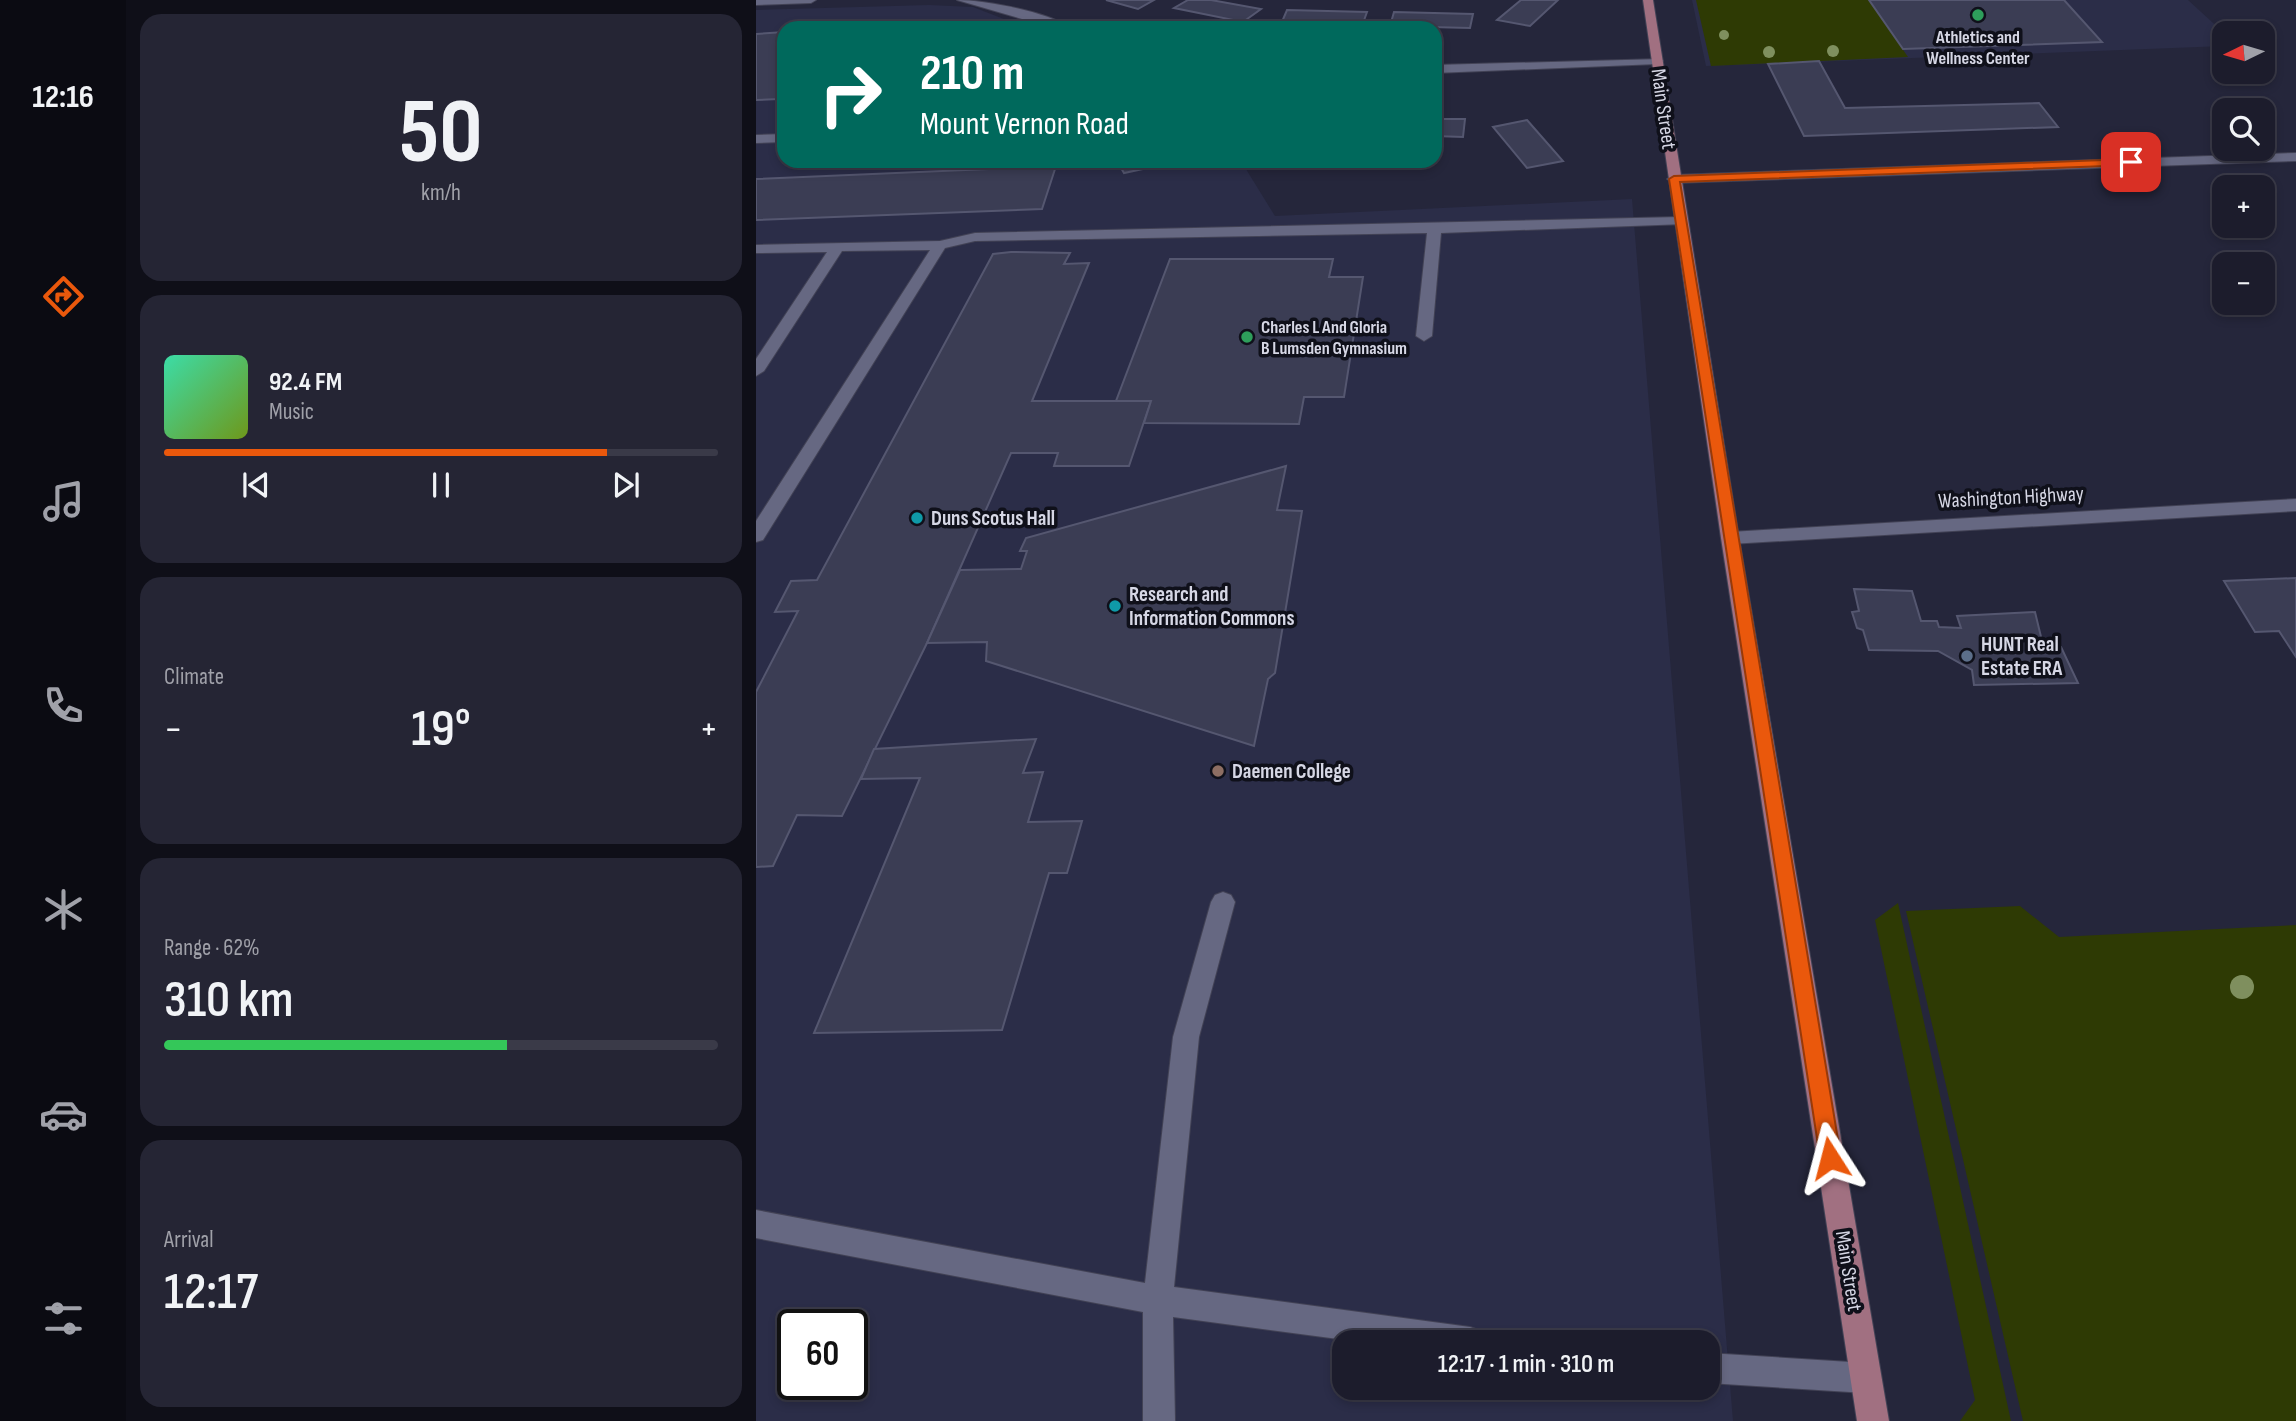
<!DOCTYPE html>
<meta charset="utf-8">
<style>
:root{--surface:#1c1c2c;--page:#252534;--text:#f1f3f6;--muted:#a0a1a9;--line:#3a3a48;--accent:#ea580c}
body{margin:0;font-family:"Sofia Sans Condensed",sans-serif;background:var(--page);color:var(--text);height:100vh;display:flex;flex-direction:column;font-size:26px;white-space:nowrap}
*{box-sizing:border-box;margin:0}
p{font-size:23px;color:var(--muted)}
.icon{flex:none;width:38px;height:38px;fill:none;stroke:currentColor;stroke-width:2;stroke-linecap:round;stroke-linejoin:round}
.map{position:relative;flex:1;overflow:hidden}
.drawer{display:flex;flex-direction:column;gap:14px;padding:14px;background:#0f0f18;width:630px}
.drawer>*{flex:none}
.top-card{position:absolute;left:21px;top:21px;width:665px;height:147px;border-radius:21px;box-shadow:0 4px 10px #0003,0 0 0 2px var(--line);background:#00695c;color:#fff;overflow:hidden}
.needle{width:46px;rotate:265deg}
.controls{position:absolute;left:1456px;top:21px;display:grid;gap:14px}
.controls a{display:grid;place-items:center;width:63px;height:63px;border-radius:14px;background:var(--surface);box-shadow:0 4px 10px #0003,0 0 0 2px var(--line);font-size:35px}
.speed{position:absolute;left:21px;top:1309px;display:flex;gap:14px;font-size:35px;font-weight:700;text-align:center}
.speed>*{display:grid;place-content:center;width:91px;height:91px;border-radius:50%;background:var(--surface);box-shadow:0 4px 10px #0003,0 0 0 2px var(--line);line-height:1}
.speed .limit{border:4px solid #111;border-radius:10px;background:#fff;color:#111}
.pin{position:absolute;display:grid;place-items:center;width:60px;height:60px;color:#fff;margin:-30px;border-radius:14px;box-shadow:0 4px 10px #0006}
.me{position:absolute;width:77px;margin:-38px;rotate:351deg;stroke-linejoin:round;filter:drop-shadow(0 0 5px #0008)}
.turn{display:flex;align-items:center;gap:24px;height:147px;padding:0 28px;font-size:32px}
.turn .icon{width:91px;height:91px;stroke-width:2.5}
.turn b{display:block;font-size:49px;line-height:60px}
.big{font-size:52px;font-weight:600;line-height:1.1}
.drawer .widget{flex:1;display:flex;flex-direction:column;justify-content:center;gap:10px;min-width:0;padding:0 24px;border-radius:21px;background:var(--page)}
.drawer .dial{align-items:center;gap:0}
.dial b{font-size:91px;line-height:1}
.song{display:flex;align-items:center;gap:21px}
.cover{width:84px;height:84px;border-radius:10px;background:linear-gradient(135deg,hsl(160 70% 55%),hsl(80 70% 35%))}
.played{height:7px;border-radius:4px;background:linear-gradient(90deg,var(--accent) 80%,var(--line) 80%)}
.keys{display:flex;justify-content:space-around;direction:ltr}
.heat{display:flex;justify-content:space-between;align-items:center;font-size:38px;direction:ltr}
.charge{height:10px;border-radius:5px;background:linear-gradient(90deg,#34c759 62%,var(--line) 0)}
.trip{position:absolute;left:576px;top:1330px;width:388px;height:70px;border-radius:21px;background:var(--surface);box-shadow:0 4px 10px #0003,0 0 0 2px var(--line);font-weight:600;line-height:70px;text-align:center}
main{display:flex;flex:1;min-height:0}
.dock{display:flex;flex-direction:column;width:126px;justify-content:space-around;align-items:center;background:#0b0b12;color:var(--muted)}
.dock .icon{width:49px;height:49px}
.dock .selected{color:var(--accent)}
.dock b{font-size:32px;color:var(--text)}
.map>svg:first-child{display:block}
</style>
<main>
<nav class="dock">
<b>12:16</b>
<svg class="icon selected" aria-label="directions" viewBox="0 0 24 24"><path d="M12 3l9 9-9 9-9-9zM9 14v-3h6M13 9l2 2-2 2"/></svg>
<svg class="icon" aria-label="music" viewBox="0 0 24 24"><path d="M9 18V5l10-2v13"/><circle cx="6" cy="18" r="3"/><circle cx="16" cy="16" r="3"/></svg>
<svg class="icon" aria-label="phone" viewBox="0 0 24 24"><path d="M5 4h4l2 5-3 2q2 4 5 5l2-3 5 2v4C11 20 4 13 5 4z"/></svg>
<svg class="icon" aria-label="climate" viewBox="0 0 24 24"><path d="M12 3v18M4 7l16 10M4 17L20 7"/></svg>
<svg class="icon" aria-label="car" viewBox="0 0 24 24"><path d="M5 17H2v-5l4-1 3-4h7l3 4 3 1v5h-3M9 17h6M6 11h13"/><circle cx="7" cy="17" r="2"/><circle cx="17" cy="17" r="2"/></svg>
<svg class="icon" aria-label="filters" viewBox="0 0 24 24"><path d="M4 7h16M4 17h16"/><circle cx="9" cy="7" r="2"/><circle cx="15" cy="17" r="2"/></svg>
</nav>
<section class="drawer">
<div class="widget dial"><b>50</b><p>km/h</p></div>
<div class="widget">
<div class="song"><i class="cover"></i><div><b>92.4 FM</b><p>Music</p></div></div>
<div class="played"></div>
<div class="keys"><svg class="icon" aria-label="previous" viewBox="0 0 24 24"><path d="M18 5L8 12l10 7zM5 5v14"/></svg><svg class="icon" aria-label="pause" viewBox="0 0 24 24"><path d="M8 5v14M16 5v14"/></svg><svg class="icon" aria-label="next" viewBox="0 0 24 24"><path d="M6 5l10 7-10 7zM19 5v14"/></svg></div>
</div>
<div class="widget"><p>Climate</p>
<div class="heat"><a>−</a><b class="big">19°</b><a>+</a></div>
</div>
<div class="widget"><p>Range · 62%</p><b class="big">310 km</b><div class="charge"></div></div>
<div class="widget"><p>Arrival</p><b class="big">12:17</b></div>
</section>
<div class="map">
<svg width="1540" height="1421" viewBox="0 0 1540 1421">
<rect width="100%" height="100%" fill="#25263b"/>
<g fill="#2b2d48" fill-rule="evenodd">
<polygon points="936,0 1432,0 1468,33 1468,46 950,66"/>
<path d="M173,5L217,7L271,28H28V161H485L519,216L876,199L977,1421H0V10ZM37,1325H96V1384H37ZM588,1342H952V1388H588Z"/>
</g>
<g fill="#2e3a04">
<polygon points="940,0 1113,0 1152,57 955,66"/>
<polygon points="1142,903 1255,1421 1204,1421 1219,1400 1119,920"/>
<polygon points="1264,906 1303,937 1540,925 1540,1421 1267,1421 1150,911"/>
</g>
<g fill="#3b3d54" stroke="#555770" stroke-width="2">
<polygon points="350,0 398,0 382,9"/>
<polygon points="432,0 455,0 505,9 487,22 418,8"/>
<polygon points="765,0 802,0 774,26 741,20"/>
<polygon points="1113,0 1308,0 1346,42 1147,49"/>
<polygon points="531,10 611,12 606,26 525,24"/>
<polygon points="638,12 717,14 714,28 634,26"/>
<polygon points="28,32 28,92 23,99 0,100 0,34"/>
<polygon points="1063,61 1089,108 1283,103 1302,127 1048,136 1012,64"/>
<polygon points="679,119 709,119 707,137 679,136"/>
<polygon points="771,120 807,161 771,168 737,127"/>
<polygon points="361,161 424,161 368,173"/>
<polygon points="300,166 286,209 0,220 0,179"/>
<polygon points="255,252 314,253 308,264 333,263 276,401 395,401 373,466 298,466 302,453 255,453 171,643 86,816 41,815 17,866 0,867 0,692 42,611 19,612 35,581 61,580 237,254"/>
<polygon points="414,259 577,259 573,277 607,277 588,397 548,397 543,424 388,423 395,401 360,401"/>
<polygon points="530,466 521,510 546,511 519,673 512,679 498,746 230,661 231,642 171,643 204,570 265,569 271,551 264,551 270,538"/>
<polygon points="1540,578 1540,657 1523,631 1499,632 1468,581"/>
<polygon points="1098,589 1156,591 1165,621 1181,621 1183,627 1205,628 1201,616 1279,612 1287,645 1305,647 1322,683 1218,685 1216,670 1182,651 1113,650 1107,630 1101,628 1096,612 1103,611"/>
<polygon points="280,739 267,773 287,772 272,822 326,821 311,873 293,873 246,1030 58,1033 164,778 105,779 118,749"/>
</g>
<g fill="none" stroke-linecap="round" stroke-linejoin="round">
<g stroke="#424255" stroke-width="2">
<g id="service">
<polygon points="924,217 929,218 929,224 685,233 676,336 668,341 660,336 671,233 219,241 189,248 7,540 0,542 0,521 174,250 86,251 8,371 0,376 0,359 71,252 0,253 0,245 184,241 219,233"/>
<polygon points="467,892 475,895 479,902 443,1037 418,1287 714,1327 725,1331 729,1342 605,1342 417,1317 419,1421 387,1421 387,1312 0,1238 0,1210 389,1283 417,1037 455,902 459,895"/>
<polygon points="952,1353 1110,1363 1121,1367 1125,1378 1121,1389 1110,1393 952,1383"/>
</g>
</g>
<g stroke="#424255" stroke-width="2">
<g id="minor">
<polygon points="0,0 60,0 55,3 0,5"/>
<path d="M201,0C228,0 293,12 314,28H297Z"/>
<polygon points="905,59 907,61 901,64 679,73 679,65"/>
<polygon points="28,134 28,142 0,143 0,135"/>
<polygon points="1540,153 1540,161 918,183 911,179 918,175"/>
<polygon points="1540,499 1540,511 974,544 965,538 974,532"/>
</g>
</g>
<g stroke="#424255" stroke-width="2">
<polygon id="primary" points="887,0 897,0 983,538 1133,1421 1101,1421 965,538"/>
</g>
<use href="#service" fill="#666882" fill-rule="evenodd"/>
<use href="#minor" fill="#666882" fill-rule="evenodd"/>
<use href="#primary" fill="#a17081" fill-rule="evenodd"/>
</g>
<g fill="#7f8f5e">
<circle cx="968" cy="35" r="5"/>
<circle cx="1077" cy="51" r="6"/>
<circle cx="1013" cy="52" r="6"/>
<circle cx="1486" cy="987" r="12"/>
</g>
<polygon fill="#ea580c" stroke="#983908" stroke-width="2" points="1375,159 1378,165 924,182 1085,1158 1082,1166 1074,1169 1067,1166 1064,1158 913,179 918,176"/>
<g fill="#2e9e5b" stroke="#0f101a" stroke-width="2.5">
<circle cx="1222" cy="15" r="7"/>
<circle cx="491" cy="337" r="7"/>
</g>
<g fill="#0f9aa8" stroke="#0f101a" stroke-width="2.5">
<circle cx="161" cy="518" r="7"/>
<circle cx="359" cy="606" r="7"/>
</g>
<circle fill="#5c6f8a" stroke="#0f101a" stroke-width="2.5" cx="1211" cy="656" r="7"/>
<circle fill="#8d6e63" stroke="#0f101a" stroke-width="2.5" cx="462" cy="771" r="7"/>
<g text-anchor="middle" stroke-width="7" stroke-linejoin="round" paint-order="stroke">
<g font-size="18" font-weight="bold" fill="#d6d7e5" stroke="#0f101a">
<text x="1222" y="43">Athletics and<tspan x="1222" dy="21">Wellness Center</tspan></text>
<text x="505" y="333" text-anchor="start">Charles L And Gloria<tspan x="505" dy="21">B Lumsden Gymnasium</tspan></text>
</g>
<g font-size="21" fill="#d6d7e5" stroke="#0f101a">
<text transform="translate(908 109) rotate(82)" y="7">Main Street</text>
<text transform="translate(1255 497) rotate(-3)" y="7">Washington Highway</text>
<text transform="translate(1093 1271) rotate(81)" y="7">Main Street</text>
</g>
<g font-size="21" font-weight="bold" fill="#d6d7e5" stroke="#0f101a" text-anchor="start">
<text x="175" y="525">Duns Scotus Hall</text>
<text x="373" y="601">Research and<tspan x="373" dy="24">Information Commons</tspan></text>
<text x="1225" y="651">HUNT Real<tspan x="1225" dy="24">Estate ERA</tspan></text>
<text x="476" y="778">Daemen College</text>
</g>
</g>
</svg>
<div class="controls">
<a><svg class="needle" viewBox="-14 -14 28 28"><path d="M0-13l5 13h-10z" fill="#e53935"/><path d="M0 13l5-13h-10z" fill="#a0a1a9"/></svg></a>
<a><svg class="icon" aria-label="search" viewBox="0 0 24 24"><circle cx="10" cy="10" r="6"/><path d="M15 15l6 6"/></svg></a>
<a>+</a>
<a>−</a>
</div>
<div class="speed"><div class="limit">60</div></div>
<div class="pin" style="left:1375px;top:162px;background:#d93025"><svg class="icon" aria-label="arrive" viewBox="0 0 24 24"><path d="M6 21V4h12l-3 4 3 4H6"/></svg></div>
<svg class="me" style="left:1074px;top:1158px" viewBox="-20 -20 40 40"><path d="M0-17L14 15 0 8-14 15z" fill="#ea580c" stroke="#fff" stroke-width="4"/></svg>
<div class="trip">12:17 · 1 min · 310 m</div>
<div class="top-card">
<div class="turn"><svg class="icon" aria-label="right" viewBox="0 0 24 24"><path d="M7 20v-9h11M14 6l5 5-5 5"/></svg><div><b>210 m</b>Mount Vernon Road</div></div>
</div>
</div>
</main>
